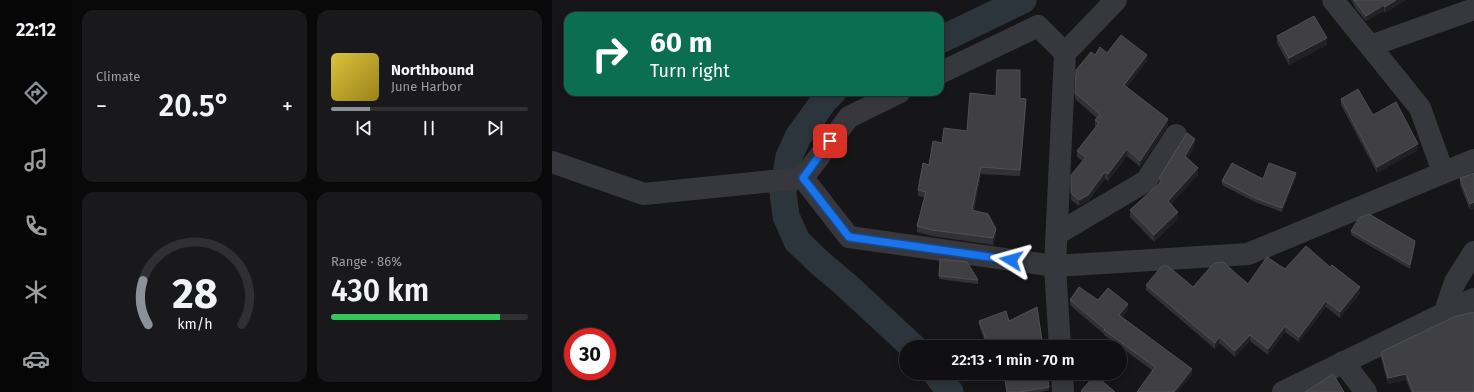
<!DOCTYPE html>
<meta charset="utf-8">
<style>
:root{--surface:#101012;--page:#19191b;--text:#f1f3f6;--muted:#9c9d9f;--line:#303032;--accent:#8c9099}
body{margin:0;font-family:"Fira Sans",sans-serif;background:var(--page);color:var(--text);height:100vh;display:flex;flex-direction:column;font-size:15px;white-space:nowrap}
*{box-sizing:border-box;margin:0}
p{font-size:13px;color:var(--muted)}
.icon{flex:none;width:22px;height:22px;fill:none;stroke:currentColor;stroke-width:2;stroke-linecap:round;stroke-linejoin:round}
.map{position:relative;flex:1;overflow:hidden}
.side{display:flex;flex-direction:column;gap:10px;padding:10px;background:#09090a;width:480px}
.side>*{flex:none}
.top-card{position:absolute;left:12px;top:12px;width:380px;height:84px;border-radius:12px;box-shadow:0 2px 6px #0003,0 0 0 1px var(--line);background:#0b6e4f;color:#fff;overflow:hidden}
.speed{position:absolute;left:12px;top:328px;display:flex;gap:8px;font-size:20px;font-weight:700;text-align:center}
.speed>*{display:grid;place-content:center;width:52px;height:52px;border-radius:50%;background:var(--surface);box-shadow:0 2px 6px #0003,0 0 0 1px var(--line);line-height:1}
.speed .limit{border:6px solid #d22;background:#fff;color:#111}
.pin{position:absolute;display:grid;place-items:center;width:34px;height:34px;color:#fff;margin:-17px;border-radius:8px;box-shadow:0 2px 6px #0006}
.me{position:absolute;width:44px;margin:-22px;rotate:278deg;stroke-linejoin:round;filter:drop-shadow(0 0 3px #0008)}
.turn{display:flex;align-items:center;gap:14px;height:84px;padding:0 20px;font-size:18px}
.turn .icon{width:52px;height:52px;stroke-width:2.5}
.turn b{display:block;font-size:28px;line-height:34px}
.big{font-size:30px;font-weight:600;line-height:1.1}
.side .widget{flex:1;display:flex;flex-direction:column;justify-content:center;gap:6px;min-width:0;padding:0 14px;border-radius:12px;background:var(--page)}
.side .dial{align-items:center;gap:0}
.dial svg{height:104px;overflow:visible;fill:none;stroke:var(--line);stroke-width:7;stroke-linecap:round;text-anchor:middle}
.dial text{fill:var(--text);stroke:none}
.song{display:flex;align-items:center;gap:12px}
.cover{width:48px;height:48px;border-radius:6px;background:linear-gradient(135deg,hsl(50 70% 55%),hsl(50 70% 35%))}
.played{height:4px;border-radius:2px;background:linear-gradient(90deg,var(--accent) 20%,var(--line) 20%)}
.keys{display:flex;justify-content:space-around;direction:ltr}
.heat{display:flex;justify-content:space-between;align-items:center;font-size:22px;direction:ltr}
.charge{height:6px;border-radius:3px;background:linear-gradient(90deg,#34c759 86%,var(--line) 0)}
.side .tiles{flex:1;display:grid;gap:10px;grid-template-columns:repeat(2,1fr)}
.trip{position:absolute;left:347px;top:340px;width:228px;height:40px;border-radius:20px;background:var(--surface);box-shadow:0 2px 6px #0003,0 0 0 1px var(--line);font-weight:600;line-height:40px;text-align:center}
main{display:flex;flex:1;min-height:0}
.tab-bar{display:flex;flex-direction:column;width:72px;justify-content:space-around;align-items:center;background:#060607;color:var(--muted)}
.tab-bar .icon{width:28px;height:28px}
.tab-bar .selected{color:var(--accent)}
.tab-bar b{font-size:18px;color:var(--text)}
.map>svg:first-child{display:block}
</style>
<main>
<nav class="tab-bar">
<b>22:12</b>
<svg class="icon selected" aria-label="directions" viewBox="0 0 24 24"><path d="M12 3l9 9-9 9-9-9zM9 14v-3h6M13 9l2 2-2 2"/></svg>
<svg class="icon" aria-label="music" viewBox="0 0 24 24"><path d="M9 18V5l10-2v13"/><circle cx="6" cy="18" r="3"/><circle cx="16" cy="16" r="3"/></svg>
<svg class="icon" aria-label="phone" viewBox="0 0 24 24"><path d="M5 4h4l2 5-3 2q2 4 5 5l2-3 5 2v4C11 20 4 13 5 4z"/></svg>
<svg class="icon" aria-label="climate" viewBox="0 0 24 24"><path d="M12 3v18M4 7l16 10M4 17L20 7"/></svg>
<svg class="icon" aria-label="car" viewBox="0 0 24 24"><path d="M5 17H2v-5l4-1 3-4h7l3 4 3 1v5h-3M9 17h6M6 11h13"/><circle cx="7" cy="17" r="2"/><circle cx="17" cy="17" r="2"/></svg>
</nav>
<section class="side">
<div class="tiles">
<div class="widget"><p>Climate</p>
<div class="heat"><a>−</a><b class="big">20.5°</b><a>+</a></div>
</div>
<div class="widget">
<div class="song"><i class="cover"></i><div><b>Northbound</b><p>June Harbor</p></div></div>
<div class="played"></div>
<div class="keys"><svg class="icon" aria-label="previous" viewBox="0 0 24 24"><path d="M18 5L8 12l10 7zM5 5v14"/></svg><svg class="icon" aria-label="pause" viewBox="0 0 24 24"><path d="M8 5v14M16 5v14"/></svg><svg class="icon" aria-label="next" viewBox="0 0 24 24"><path d="M6 5l10 7-10 7zM19 5v14"/></svg></div>
</div>
<div class="widget dial"><svg viewBox="0 0 100 80">
<path d="M14 69A42 42 0 1 1 86 69"/>
<path d="M14 69A42 42 0 0 1 10 35" stroke="#8c9099"/>
<text x="50" y="56" font-size="32" font-weight="700">28</text>
<text x="50" y="72" font-size="11">km/h</text>
</svg></div>
<div class="widget"><p>Range · 86%</p><b class="big">430 km</b><div class="charge"></div></div>
</div>
</section>
<div class="map">
<svg width="922" height="392" viewBox="0 0 922 392">
<rect width="100%" height="100%" fill="#161618"/>
<g fill="none" stroke-linecap="round" stroke-linejoin="round">
<g stroke="#2c353c" stroke-width="27">
<polyline points="388,40 471,0"/>
<polyline points="281,92 272,101 246,137 237,157 231,193 234,216 245,241 268,263 294,285 361,347"/>
<polyline points="384,373 398,392"/>
</g>
<g stroke="#37383d" stroke-width="22">
<polyline points="781,0 868,108 891,172"/>
<polyline points="818,46 922,9"/>
<polyline points="388,73 486,26 513,53"/>
<polyline points="348,92 297,117 251,178 297,237 503,266 696,254 922,160"/>
<polyline points="0,162 92,194 251,178"/>
<polyline points="505,234 594,181 624,135"/>
<polyline points="892,314 903,282 922,252"/>
<polyline points="508,347 503,266 513,53 564,0"/>
<polyline points="791,362 814,392"/>
<polyline points="510,373 511,392"/>
<polyline points="731,392 922,299"/>
</g>
</g>
<g fill="#323236">
<polygon points="799,0 854,0 833,13 832,11 814,21 804,9"/>
<polygon points="725,36 775,45 737,65 725,43"/>
<polygon points="555,53 595,61 575,87 616,126 588,167 575,156 556,181 553,179 536,201 527,206 519,200 519,193 531,161 525,157 525,151 544,127 543,127 543,120 545,118 523,99 523,93 543,55"/>
<polygon points="444,96 468,98 474,105 468,176 429,174 422,210 444,235 441,245 380,236 365,232 365,226 372,197 366,196 366,190 377,165 390,143 415,131"/>
<polygon points="789,99 821,115 866,150 825,173 789,105"/>
<polygon points="643,146 636,158 646,175 619,204 626,219 602,242 578,217 578,210 607,184 607,178"/>
<polygon points="922,173 922,209 918,210 908,185 908,178"/>
<polygon points="744,177 730,212 703,202 670,185 670,181"/>
<polygon points="799,231 863,245 858,269 799,235"/>
<polygon points="733,269 808,293 788,318 774,307 747,342 733,332 716,355 698,341 683,357 667,343 663,349 594,290 594,285 641,287 696,284"/>
<polygon points="387,276 426,280 426,284 387,279"/>
<polygon points="518,300 546,300 576,310 569,317 640,375 601,371 552,335 552,334 518,305"/>
<polygon points="427,321 457,321 491,347 443,347 443,346 440,347 435,347 427,325"/>
<polygon points="829,352 922,392 859,392 854,380 836,384 829,358"/>
<polygon points="451,373 495,373 497,390 488,392 455,392"/>
</g>
<g fill="#212124">
<polygon points="844,0 854,0 833,13 833,7"/>
<polygon points="832,5 832,11 814,21 814,16"/>
<polygon points="775,38 775,45 737,65 737,58"/>
<polygon points="595,55 595,61 572,91 572,85"/>
<polygon points="474,99 474,105 468,176 468,170"/>
<polygon points="616,119 616,126 588,167 588,161"/>
<polygon points="643,139 643,146 633,163 633,156"/>
<polygon points="866,144 866,150 825,173 825,167"/>
<polygon points="575,149 575,156 556,181 556,174"/>
<polygon points="429,167 429,174 420,216 420,210"/>
<polygon points="646,168 646,175 616,208 616,201"/>
<polygon points="553,172 553,179 536,201 527,206 527,200"/>
<polygon points="744,173 744,177 730,212 730,208"/>
<polygon points="922,202 922,209 918,210 918,204"/>
<polygon points="626,212 626,219 602,242 602,235"/>
<polygon points="444,229 444,235 441,245 441,238"/>
<polygon points="863,241 863,245 858,269 858,265"/>
<polygon points="808,287 808,293 788,318 788,312"/>
<polygon points="774,301 774,307 747,342 747,337"/>
<polygon points="576,304 576,310 567,321 567,315"/>
<polygon points="733,326 733,332 716,355 716,349"/>
<polygon points="698,335 698,341 683,357 683,351"/>
<polygon points="667,337 667,343 663,349 663,343"/>
<polygon points="443,342 443,346 440,347 436,347 436,345"/>
<polygon points="640,369 640,375 626,392 622,392"/>
<polygon points="854,374 854,380 836,384 836,378"/>
</g>
<g fill="#3f3f44" stroke="#4f5156">
<polygon points="802,0 844,0 833,7 832,5 814,16"/>
<polygon points="762,16 775,38 737,58 725,36"/>
<polygon points="569,35 595,55 572,85 616,119 588,161 575,149 556,174 553,172 536,195 527,200 519,193 519,175 534,157 525,151 547,123 543,120 548,114 523,93 524,70 539,52 543,55 548,47 555,53"/>
<polygon points="445,70 468,70 468,98 474,99 468,170 429,167 420,210 436,214 444,229 441,238 380,230 365,226 374,192 366,190 371,163 377,165 381,141 390,143 392,128 415,131 418,93 444,96"/>
<polygon points="806,89 821,115 844,102 866,144 825,167 789,99"/>
<polygon points="635,133 643,139 633,156 646,168 616,201 626,212 602,235 578,210 610,181 607,178"/>
<polygon points="680,163 711,179 717,163 744,173 730,208 703,198 670,181"/>
<polygon points="922,173 922,202 918,204 908,178"/>
<polygon points="817,214 863,241 858,265 799,231 807,218"/>
<polygon points="754,246 778,267 780,265 808,287 788,312 774,301 747,337 733,326 716,349 698,335 683,351 667,337 663,343 594,285 610,266 616,266 641,287 662,263 671,262 696,284 715,257 733,269"/>
<polygon points="388,259 415,262 426,280 387,276"/>
<polygon points="527,287 546,300 556,288 576,304 567,315 640,369 622,392 585,392 603,367 552,330 553,329 518,300"/>
<polygon points="485,307 491,347 444,347 443,342 436,345 427,321 454,311 457,321"/>
<polygon points="922,312 922,392 861,392 854,374 836,378 829,352 902,317"/>
<polygon points="452,373 495,373 497,387 467,392 455,392"/>
<polygon points="781,374 792,392 753,392"/>
<polygon points="543,375 563,392 530,392 529,391"/>
</g>
<g fill="none" stroke-linecap="round" stroke-linejoin="round">
<g stroke="#114b97" stroke-width="10">
<polyline id="route" points="278,141 251,178 297,237 459,260"/>
</g>
<use href="#route" stroke="#1a73e8" stroke-width="7"/>
</g>
</svg>
<div class="speed"><div class="limit">30</div></div>
<div class="pin" style="left:278px;top:141px;background:#d93025"><svg class="icon" aria-label="arrive" viewBox="0 0 24 24"><path d="M6 21V4h12l-3 4 3 4H6"/></svg></div>
<svg class="me" style="left:459px;top:260px" viewBox="-20 -20 40 40"><path d="M0-17L14 15 0 8-14 15z" fill="#1a73e8" stroke="#fff" stroke-width="4"/></svg>
<div class="trip">22:13 · 1 min · 70 m</div>
<div class="top-card">
<div class="turn"><svg class="icon" aria-label="right" viewBox="0 0 24 24"><path d="M7 20v-9h11M14 6l5 5-5 5"/></svg><div><b>60 m</b>Turn right</div></div>
</div>
</div>
</main>
